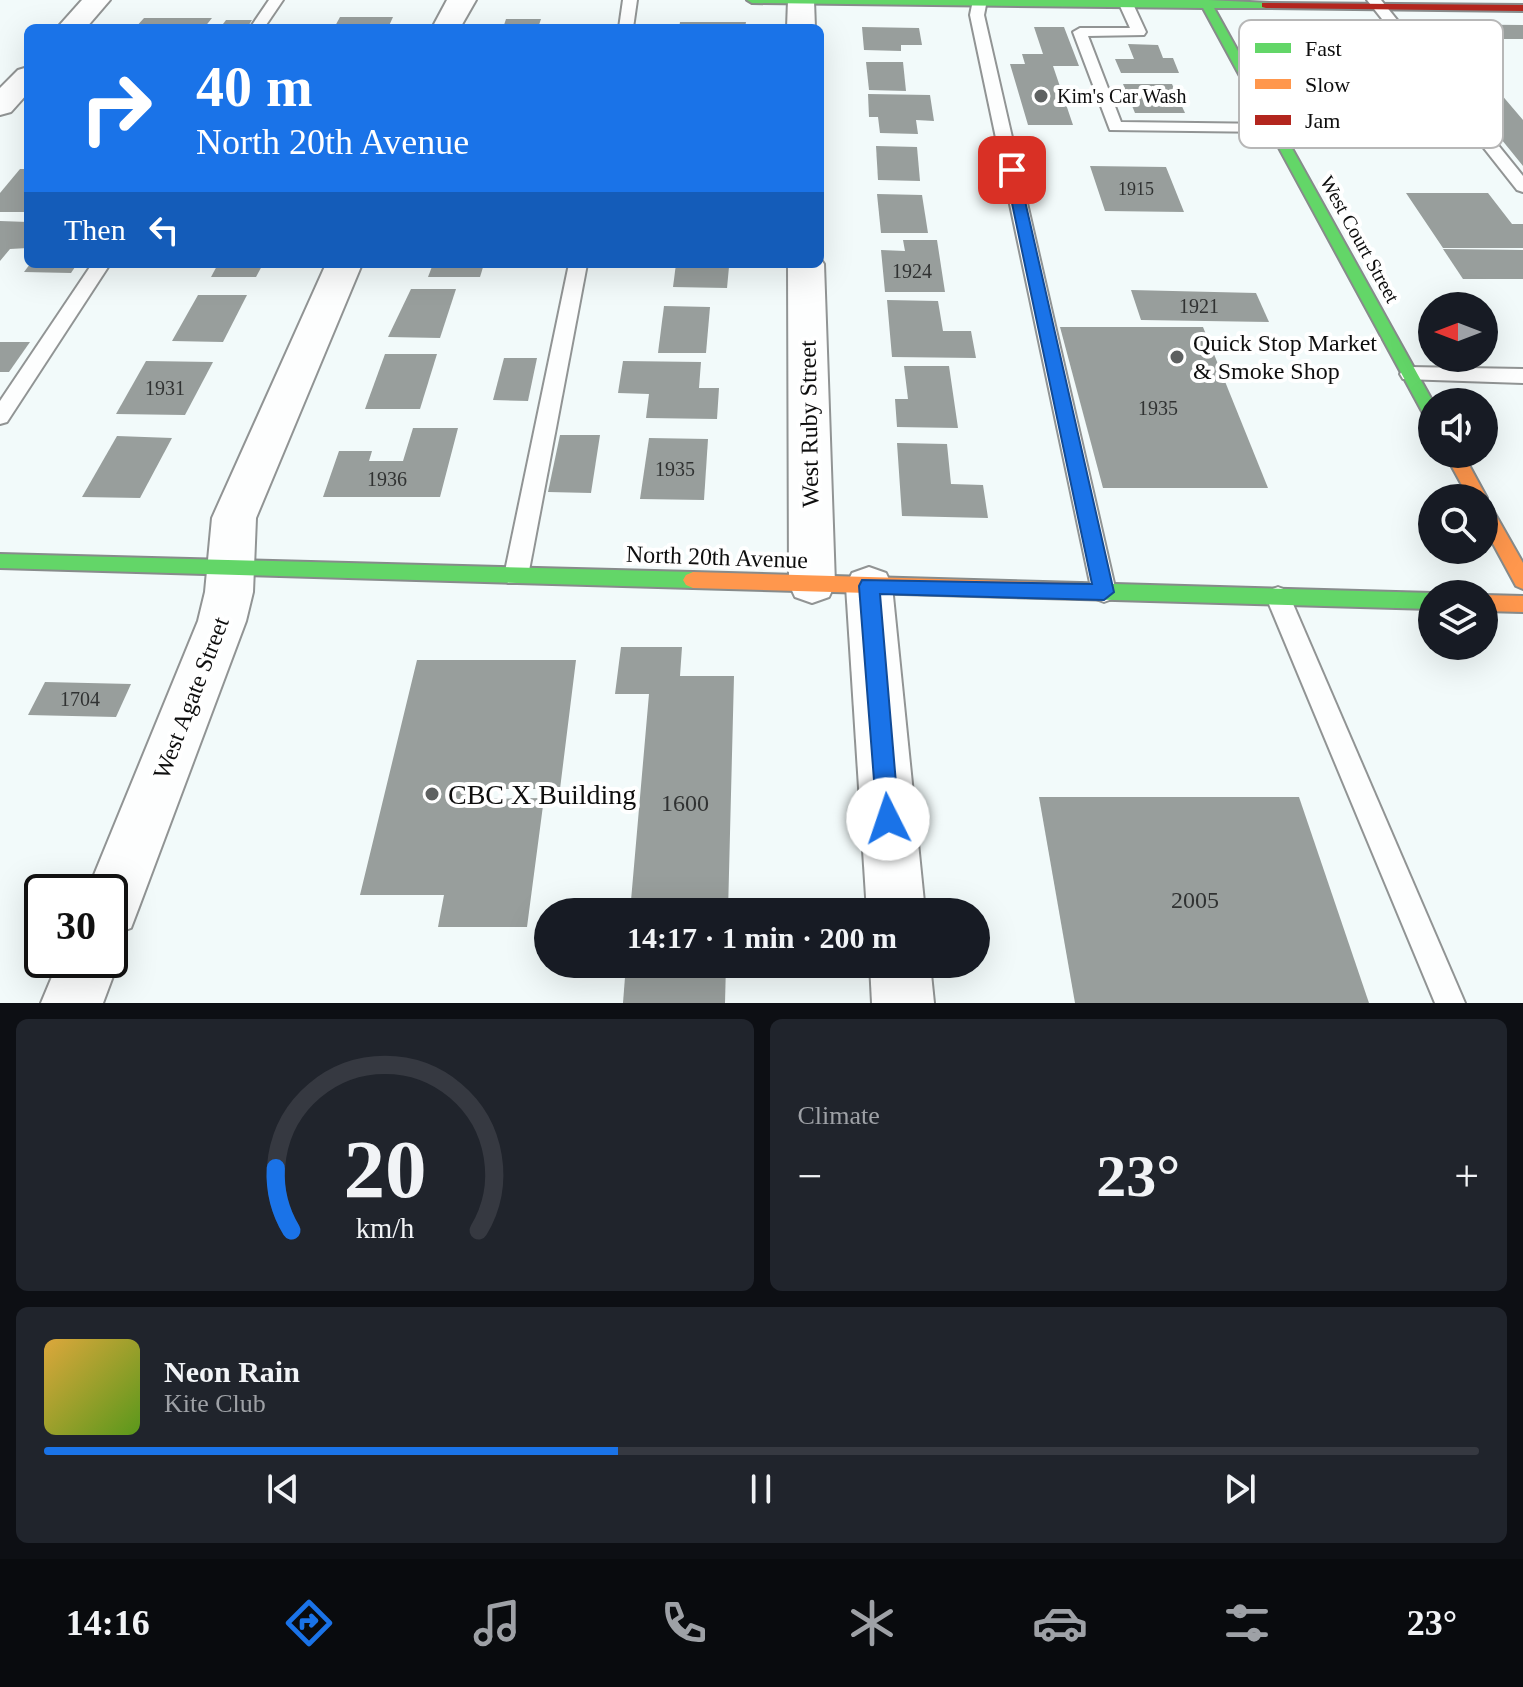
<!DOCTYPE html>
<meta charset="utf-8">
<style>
:root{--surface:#171b24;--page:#20242c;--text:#f1f3f6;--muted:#9ea1a6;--line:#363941;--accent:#1a73e8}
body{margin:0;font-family:"Times New Roman",serif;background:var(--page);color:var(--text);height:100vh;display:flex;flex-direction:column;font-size:30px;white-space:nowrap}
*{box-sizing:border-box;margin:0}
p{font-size:26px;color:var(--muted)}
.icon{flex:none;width:44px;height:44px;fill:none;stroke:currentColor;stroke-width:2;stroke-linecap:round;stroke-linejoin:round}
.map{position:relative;height:1003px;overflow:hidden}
.drawer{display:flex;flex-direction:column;gap:16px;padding:16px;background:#0d0f14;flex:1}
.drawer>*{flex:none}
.guide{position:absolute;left:24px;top:24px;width:800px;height:244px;border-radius:12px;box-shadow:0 8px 32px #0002;background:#1a73e8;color:#fff;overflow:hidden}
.needle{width:52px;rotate:270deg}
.buttons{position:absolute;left:1418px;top:292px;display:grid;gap:16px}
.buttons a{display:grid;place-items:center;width:80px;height:80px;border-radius:50%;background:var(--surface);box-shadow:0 8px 32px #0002;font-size:40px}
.speed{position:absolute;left:24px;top:874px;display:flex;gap:16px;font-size:40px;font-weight:700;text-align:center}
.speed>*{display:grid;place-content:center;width:104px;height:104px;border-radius:50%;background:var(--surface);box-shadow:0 8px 32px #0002;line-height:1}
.speed .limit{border:4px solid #111;border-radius:12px;background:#fff;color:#111}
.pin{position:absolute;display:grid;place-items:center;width:68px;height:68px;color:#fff;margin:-34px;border-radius:16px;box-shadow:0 4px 12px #0006}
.me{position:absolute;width:88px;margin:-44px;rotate:356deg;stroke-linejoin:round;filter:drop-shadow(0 0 6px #0008)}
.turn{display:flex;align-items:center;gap:28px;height:168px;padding:0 40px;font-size:36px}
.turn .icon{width:104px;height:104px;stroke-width:2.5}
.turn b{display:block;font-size:56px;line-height:68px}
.then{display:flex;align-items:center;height:76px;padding:0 40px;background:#0003;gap:16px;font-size:30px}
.big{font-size:60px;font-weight:700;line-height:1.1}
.drawer .widget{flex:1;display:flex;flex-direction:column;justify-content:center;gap:12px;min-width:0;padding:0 28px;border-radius:12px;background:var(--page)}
.drawer .dial{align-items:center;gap:0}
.dial svg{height:208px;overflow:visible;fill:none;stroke:var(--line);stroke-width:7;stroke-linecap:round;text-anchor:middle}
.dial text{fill:var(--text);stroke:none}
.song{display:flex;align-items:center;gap:24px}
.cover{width:96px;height:96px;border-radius:12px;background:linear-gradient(135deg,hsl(40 70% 55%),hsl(90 70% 35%))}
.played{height:8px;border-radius:4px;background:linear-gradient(90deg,var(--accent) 40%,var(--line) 40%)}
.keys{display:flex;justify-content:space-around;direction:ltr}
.heat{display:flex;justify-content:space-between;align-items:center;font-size:44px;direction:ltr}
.drawer .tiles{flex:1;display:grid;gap:16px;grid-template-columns:1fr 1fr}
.widget:last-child{grid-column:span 2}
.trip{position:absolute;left:534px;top:898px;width:456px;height:80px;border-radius:40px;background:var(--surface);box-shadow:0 8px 32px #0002;font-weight:700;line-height:80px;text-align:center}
.dock{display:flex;height:128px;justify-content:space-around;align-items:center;background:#090b0e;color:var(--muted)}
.dock .icon{width:56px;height:56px}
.dock .selected{color:var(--accent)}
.dock b{font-size:36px;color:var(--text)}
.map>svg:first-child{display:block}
</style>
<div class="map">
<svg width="1523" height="1003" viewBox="0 0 1523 1003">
<rect width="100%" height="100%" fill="#f2fafa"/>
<g fill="#989e9c">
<polygon points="340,17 393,17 388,28 334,28"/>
<polygon points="144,18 212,18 204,28 135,28"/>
<polygon points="506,19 541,19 538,28 503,28"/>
<polygon points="226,20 252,20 247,28 220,28"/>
<polygon points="680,22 746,22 745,28 679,28"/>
<polygon points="1408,24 1523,25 1523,39 1454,39 1523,120 1523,166"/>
<polygon points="862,27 919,28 922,45 901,45 901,51 864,50"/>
<polygon points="1034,27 1064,27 1079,66 1053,66 1073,125 1028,125 1010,64 1025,64 1022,54 1043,54"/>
<polygon points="1128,44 1158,45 1163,58 1173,58 1179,73 1121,73 1115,59 1134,59"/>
<polygon points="866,62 903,62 906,91 869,90"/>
<polygon points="1123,84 1172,84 1185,113 1135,113"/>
<polygon points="868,94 930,95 934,121 916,120 918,134 880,133 878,117 869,117"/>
<polygon points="876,146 917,147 920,181 878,180"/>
<polygon points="1090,166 1166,167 1184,212 1105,211"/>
<polygon points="20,169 28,169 28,212 0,212 0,193"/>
<polygon points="1406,193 1488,193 1512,224 1523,224 1523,248 1443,248"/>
<polygon points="877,194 922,195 928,233 881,233"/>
<polygon points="0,221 28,222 25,233 28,233 28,248 10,249 0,261"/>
<polygon points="903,240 937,240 945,292 885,292 881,250 905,251"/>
<polygon points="1443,249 1523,250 1523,279 1463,279"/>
<polygon points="30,264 77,264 71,273 24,272"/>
<polygon points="218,264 263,264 256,277 211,277"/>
<polygon points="433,264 484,264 480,277 428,277"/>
<polygon points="676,264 723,264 729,267 727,288 673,287"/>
<polygon points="411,289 456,289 440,338 388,337"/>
<polygon points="1131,290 1256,293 1269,322 1141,320"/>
<polygon points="198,295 247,295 223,342 172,341"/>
<polygon points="887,300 938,301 943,331 971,331 976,358 892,357"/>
<polygon points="664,306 710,307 706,353 658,353"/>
<polygon points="1060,327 1203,327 1268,488 1103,488"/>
<polygon points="0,342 30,342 9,372 0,372"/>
<polygon points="385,354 437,354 420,409 365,409"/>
<polygon points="504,358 537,358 528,401 493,400"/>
<polygon points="146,361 213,362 185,415 116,414"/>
<polygon points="623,361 701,362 699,388 719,388 717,419 646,418 649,394 618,393"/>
<polygon points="904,366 949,366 958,428 897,427 895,399 908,399"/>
<polygon points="413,428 458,428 440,497 323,497 339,451 372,451 369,461 403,461"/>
<polygon points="560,435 600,435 591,493 548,492"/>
<polygon points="117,436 172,438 140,498 82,497"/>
<polygon points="649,438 708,439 704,500 640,499"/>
<polygon points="897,443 947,444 951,484 983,485 988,518 902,516"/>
<polygon points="621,647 682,647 680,676 734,676 728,912 630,912 649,694 615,694"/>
<polygon points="417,660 576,660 560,789 480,789 479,799 544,798 527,927 438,927 444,895 360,895"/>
<polygon points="45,682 131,684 116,717 28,715"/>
<polygon points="1039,797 1299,797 1369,1003 1075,1003"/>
<polygon points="626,964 726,964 725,1003 623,1003"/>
</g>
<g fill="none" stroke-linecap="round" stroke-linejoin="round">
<g stroke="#919494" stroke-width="4">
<g id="lane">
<polygon points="269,0 283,0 264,28 250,28"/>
<polygon points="623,0 637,0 633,28 619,28"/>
<polygon points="973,0 987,0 984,15 1116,592 1112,599 1104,602 1096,599 1092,592 970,15"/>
<polygon points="1367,0 1381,0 1523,176 1523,192 1517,190"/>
<polygon points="1127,2 1134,6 1146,32 1144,35 1088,36 1121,122 1274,124 1282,129 1279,132 1110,130 1073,32 1080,28 1130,28 1120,6"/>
<polygon points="92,264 110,264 7,422 0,424 0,401"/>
<polygon points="569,264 587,264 528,576 524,583 508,583 504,576"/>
<polygon points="1410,367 1523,369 1523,383 1403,379 1400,374 1403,369"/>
<polygon points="1278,587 1286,590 1290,597 1465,1003 1435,1003 1266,597 1270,590"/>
</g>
</g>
<g stroke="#919494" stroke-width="4">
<g id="street">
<polygon points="82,0 110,0 86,28 57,28"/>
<polygon points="447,0 476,0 460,28 432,28"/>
<polygon points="788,0 814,0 815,28 787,28"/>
<polygon points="28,67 28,93 11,112 0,115 0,88 18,70"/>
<polygon points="820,258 824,264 835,584 829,597 812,603 795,597 789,584 788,264 820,264"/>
<polygon points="326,264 362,264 256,518 253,592 246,621 139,907 131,928 110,936 110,892 87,892 198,621 205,592 212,518"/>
<polygon points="869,567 886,573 892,586 925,912 867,912 846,586 852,573"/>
<polygon points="110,939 119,960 103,1003 41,1003 59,960 110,960"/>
<polygon points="870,964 930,964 934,1003 872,1003"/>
</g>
</g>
<g stroke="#878b8b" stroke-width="4">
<g id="fast">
<polygon points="747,0 1209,0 1270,3 1270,7 1266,8 1214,8 1433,402 1432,421 1424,415 1203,8 752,3"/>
<polygon points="0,554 693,572 700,575 703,580 700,585 693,588 0,568"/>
<polygon points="1080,583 1432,593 1435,594 1432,594 1432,609 1080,599 1073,597 1070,591 1073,585"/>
</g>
</g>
<g stroke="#878b8b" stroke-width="4">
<g id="slow">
<polygon points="1445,454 1463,454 1487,498 1484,503 1484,498 1469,498"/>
<polygon points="1484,503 1490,505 1523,563 1523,589 1516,586 1484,527"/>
<polygon points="693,572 1080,583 1087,585 1090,591 1087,597 1080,599 693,588 686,585 683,580 686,575"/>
<polygon points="1484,595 1523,596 1523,612 1484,611"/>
</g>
</g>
<g stroke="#878b8b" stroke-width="4">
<polygon id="jam" points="1262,3 1523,5 1523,11 1266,8 1262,7"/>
</g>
<use href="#lane" fill="#fdfefe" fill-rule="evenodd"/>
<use href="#street" fill="#fdfefe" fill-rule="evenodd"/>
<use href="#fast" fill="#63d668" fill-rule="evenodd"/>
<use href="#slow" fill="#ff974d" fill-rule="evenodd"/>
<use href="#jam" fill="#b3261e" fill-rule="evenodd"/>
</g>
<polygon fill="#1a73e8" stroke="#114b97" stroke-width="2" points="1012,166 1018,170 1114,592 1104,600 880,594 899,819 896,827 888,830 880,827 877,819 859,586 862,580 1092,584 1005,170"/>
<g fill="#5e6161" stroke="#fff" stroke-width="3">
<circle cx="1041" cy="96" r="8"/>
<circle cx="1177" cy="357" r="8"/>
<circle cx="432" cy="794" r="8"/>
</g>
<g text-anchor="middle" stroke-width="8" stroke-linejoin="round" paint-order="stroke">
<g font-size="18" fill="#303232">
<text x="1136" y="195">1915</text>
</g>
<g font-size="20" fill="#0e0e0e" stroke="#fff" text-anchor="start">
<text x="1057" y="103">Kim's Car Wash</text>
</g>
<g font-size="20" fill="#0e0e0e" stroke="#fff">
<text transform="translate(1360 239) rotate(61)" y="7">West Court Street</text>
</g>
<g font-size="20" fill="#303232">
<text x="912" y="278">1924</text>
<text x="1199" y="313">1921</text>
<text x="165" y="395">1931</text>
<text x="1158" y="415">1935</text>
<text x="675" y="476">1935</text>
<text x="387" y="486">1936</text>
<text x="80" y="706">1704</text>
</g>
<g font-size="24" fill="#0e0e0e" stroke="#fff" text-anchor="start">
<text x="1193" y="351">Quick Stop Market<tspan x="1193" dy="28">&amp; Smoke Shop</tspan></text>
</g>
<g font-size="24" fill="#0e0e0e" stroke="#fff">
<text transform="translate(809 424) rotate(-91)" y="8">West Ruby Street</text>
<text transform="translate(717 557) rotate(2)" y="8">North 20th Avenue</text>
<text transform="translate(191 698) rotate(-69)" y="8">West Agate Street</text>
</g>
<g font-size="24" fill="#303232">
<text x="685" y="811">1600</text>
<text x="1195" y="908">2005</text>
</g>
<g font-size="28" fill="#0e0e0e" stroke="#fff" text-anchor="start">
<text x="448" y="804">CBC X Building</text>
</g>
</g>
<rect x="1239" y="20" width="264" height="128" rx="12" fill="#fff" stroke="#b7b7b7" stroke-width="2"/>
<rect x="1255" y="43" width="36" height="10" fill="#63d668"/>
<rect x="1255" y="79" width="36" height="10" fill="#ff974d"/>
<rect x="1255" y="115" width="36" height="10" fill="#b3261e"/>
<g font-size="22" fill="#0e0e0e">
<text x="1305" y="56">Fast</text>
<text x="1305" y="92">Slow</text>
<text x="1305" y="128">Jam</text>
</g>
</svg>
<div class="buttons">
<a><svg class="needle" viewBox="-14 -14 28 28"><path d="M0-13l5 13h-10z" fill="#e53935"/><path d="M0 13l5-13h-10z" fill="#9ea1a6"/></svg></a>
<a><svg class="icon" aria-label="sound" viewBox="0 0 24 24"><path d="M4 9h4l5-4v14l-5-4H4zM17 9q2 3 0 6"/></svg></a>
<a><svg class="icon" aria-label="search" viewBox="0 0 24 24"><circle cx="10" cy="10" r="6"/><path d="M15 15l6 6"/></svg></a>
<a><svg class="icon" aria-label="layers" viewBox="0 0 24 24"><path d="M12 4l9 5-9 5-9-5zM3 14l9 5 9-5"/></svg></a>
</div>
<div class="speed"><div class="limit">30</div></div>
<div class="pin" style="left:1012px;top:170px;background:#d93025"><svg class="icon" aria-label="arrive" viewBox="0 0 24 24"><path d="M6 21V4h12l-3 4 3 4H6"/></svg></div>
<svg class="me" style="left:888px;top:819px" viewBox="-20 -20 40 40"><circle r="19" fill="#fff"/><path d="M0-13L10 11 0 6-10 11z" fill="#1a73e8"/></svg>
<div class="trip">14:17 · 1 min · 200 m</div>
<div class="guide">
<div class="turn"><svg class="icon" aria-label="right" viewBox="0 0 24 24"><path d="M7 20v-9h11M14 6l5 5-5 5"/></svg><div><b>40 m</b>North 20th Avenue</div></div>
<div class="then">Then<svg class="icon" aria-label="left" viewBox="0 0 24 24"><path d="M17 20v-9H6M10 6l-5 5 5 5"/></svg></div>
</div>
</div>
<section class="drawer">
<div class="tiles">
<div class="widget dial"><svg viewBox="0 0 100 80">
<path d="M14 69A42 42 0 1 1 86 69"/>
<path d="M14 69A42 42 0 0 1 8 45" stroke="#1a73e8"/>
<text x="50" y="56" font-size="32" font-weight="700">20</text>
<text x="50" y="72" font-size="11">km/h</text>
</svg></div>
<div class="widget"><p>Climate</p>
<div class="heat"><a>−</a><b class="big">23°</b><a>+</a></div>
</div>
<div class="widget">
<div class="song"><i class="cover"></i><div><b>Neon Rain</b><p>Kite Club</p></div></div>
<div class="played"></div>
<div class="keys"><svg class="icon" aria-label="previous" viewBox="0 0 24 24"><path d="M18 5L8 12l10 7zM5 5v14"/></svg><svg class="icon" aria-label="pause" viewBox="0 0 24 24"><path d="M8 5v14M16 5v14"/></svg><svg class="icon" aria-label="next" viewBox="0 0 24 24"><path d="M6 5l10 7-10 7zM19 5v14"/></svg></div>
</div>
</div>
</section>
<nav class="dock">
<b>14:16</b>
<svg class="icon selected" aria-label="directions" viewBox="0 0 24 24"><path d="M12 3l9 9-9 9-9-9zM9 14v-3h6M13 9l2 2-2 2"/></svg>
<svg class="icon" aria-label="music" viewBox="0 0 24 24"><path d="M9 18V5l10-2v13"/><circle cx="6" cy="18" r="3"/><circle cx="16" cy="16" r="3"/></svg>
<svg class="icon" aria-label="phone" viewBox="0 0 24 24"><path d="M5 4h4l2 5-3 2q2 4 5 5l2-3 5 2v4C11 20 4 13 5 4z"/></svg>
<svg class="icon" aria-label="climate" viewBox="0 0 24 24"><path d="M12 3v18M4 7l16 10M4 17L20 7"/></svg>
<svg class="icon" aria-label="car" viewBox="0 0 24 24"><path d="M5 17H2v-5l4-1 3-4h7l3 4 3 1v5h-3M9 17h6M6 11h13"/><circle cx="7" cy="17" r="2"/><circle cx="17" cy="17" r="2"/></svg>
<svg class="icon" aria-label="filters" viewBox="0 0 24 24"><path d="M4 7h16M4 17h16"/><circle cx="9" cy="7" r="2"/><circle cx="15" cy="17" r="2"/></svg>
<b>23°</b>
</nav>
